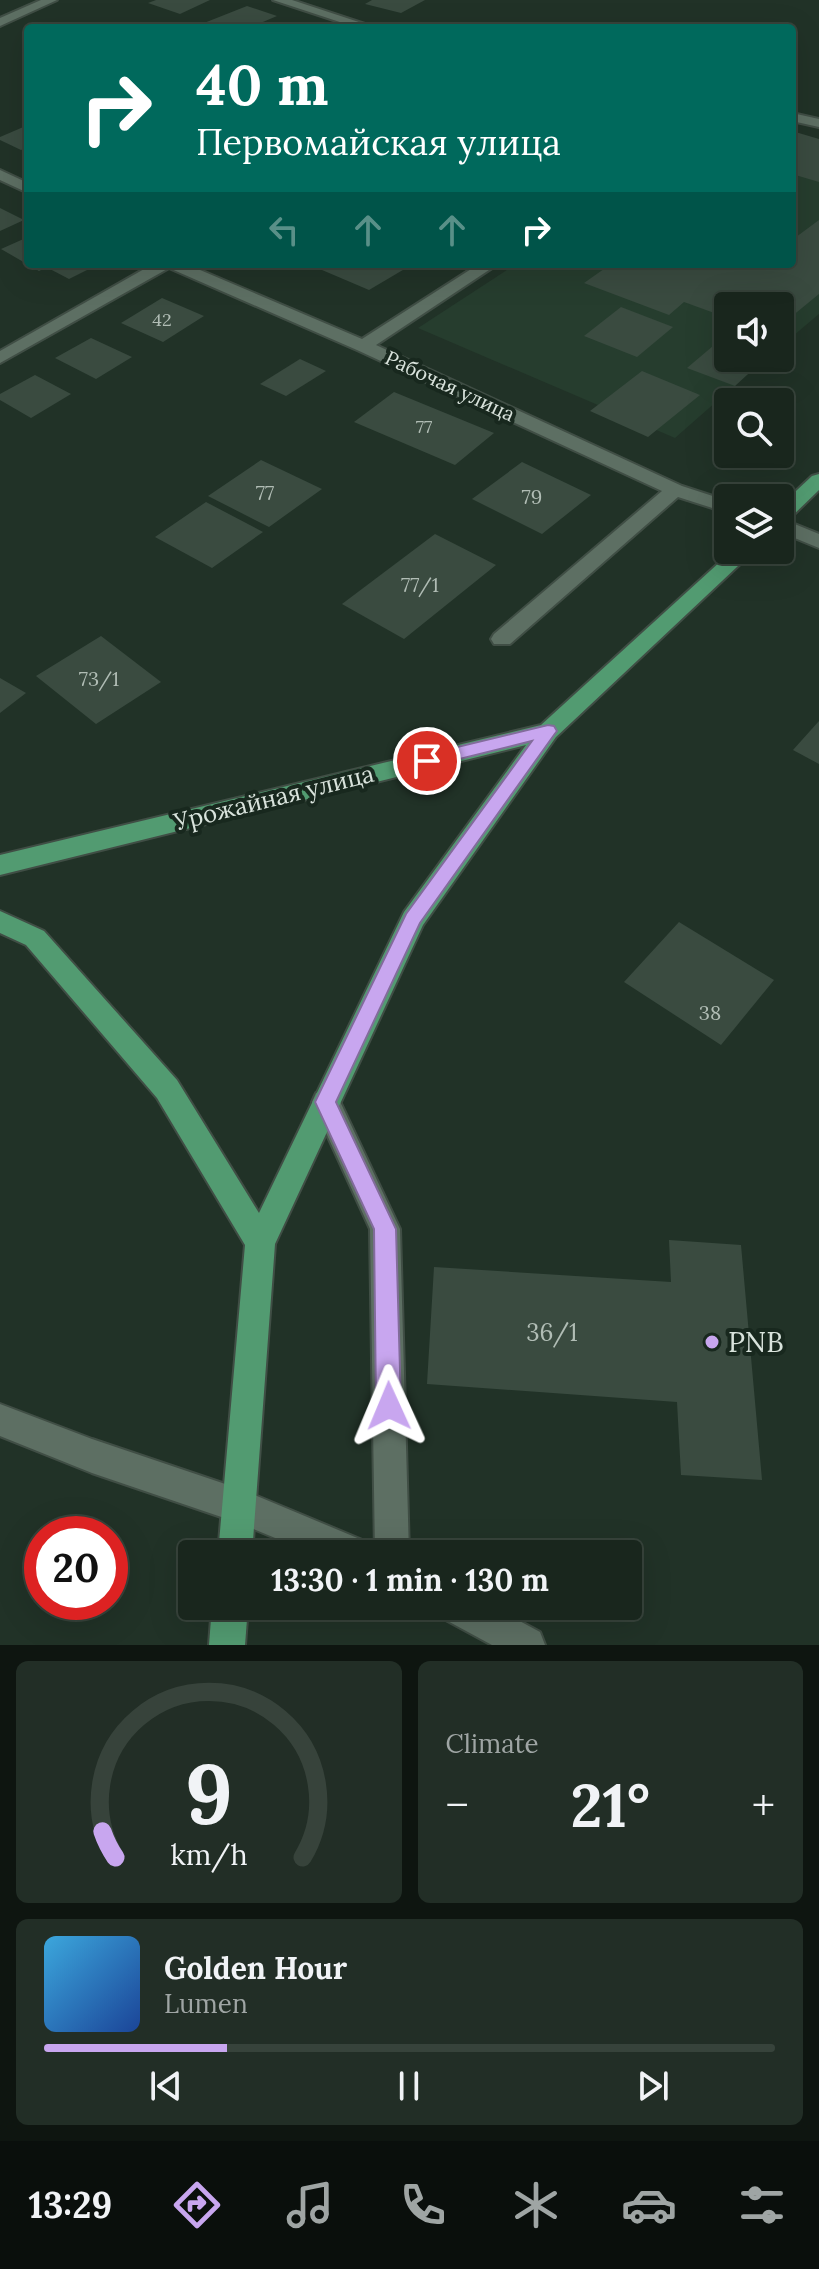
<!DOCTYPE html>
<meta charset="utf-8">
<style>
:root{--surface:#19261d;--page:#222e26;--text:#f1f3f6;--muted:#9fa5a4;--line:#37433b;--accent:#c8a6ef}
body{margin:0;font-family:Lora,serif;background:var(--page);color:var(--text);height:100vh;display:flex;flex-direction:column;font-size:30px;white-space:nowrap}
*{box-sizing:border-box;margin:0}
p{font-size:26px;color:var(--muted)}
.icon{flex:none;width:44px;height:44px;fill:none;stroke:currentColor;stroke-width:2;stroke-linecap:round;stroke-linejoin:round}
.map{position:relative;height:1645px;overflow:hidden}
.panel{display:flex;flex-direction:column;gap:16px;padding:16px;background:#0e1510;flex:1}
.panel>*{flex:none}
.hud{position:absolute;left:24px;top:24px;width:772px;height:244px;border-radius:8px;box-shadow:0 8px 32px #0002,0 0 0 2px var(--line);background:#00695c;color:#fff;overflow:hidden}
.fabs{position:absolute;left:714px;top:292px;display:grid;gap:16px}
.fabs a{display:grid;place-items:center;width:80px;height:80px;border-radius:8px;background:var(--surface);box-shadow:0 8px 32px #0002,0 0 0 2px var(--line);font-size:40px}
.speed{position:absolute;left:24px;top:1516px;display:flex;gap:16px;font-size:40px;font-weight:700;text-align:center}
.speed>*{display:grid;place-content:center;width:104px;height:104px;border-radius:50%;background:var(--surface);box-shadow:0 8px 32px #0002,0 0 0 2px var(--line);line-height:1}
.speed .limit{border:12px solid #d22;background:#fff;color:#111}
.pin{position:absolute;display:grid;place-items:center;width:68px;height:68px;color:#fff;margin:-34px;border:4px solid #fff;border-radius:50%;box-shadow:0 2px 8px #0007}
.me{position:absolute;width:88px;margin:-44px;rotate:359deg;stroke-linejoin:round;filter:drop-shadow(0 0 6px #0008)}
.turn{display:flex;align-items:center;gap:28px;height:168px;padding:0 40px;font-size:36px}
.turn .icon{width:104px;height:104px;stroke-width:2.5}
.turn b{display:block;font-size:56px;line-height:68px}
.lanes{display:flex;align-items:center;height:76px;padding:0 40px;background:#0003;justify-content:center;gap:40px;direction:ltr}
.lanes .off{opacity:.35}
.big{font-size:60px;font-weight:800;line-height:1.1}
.panel .tile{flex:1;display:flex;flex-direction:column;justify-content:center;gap:12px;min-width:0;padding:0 28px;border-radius:12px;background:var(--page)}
.panel .dial{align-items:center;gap:0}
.dial svg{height:208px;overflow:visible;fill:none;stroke:var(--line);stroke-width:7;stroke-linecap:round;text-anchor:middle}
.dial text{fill:var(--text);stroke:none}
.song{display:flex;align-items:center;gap:24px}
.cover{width:96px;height:96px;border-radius:12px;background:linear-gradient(135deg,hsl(200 70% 55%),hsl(220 70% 35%))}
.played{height:8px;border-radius:4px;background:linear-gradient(90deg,var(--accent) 25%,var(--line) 25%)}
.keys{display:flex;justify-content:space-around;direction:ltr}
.heat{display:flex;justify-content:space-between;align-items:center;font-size:44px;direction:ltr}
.panel .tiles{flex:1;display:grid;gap:16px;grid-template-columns:1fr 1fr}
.tile:last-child{grid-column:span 2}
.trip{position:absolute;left:178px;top:1540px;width:464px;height:80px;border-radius:8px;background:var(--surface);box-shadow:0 8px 32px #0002,0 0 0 2px var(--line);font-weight:800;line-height:80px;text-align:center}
.tabs{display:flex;height:128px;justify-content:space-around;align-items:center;background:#0a0f0c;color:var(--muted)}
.tabs .icon{width:56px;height:56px}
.tabs .selected{color:var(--accent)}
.tabs b{font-size:36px;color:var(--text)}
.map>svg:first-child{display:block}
</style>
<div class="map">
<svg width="819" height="1645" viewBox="0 0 819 1645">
<rect width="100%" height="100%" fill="#213227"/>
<polygon fill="#263d2e" points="792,160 819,168 819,314 780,347 780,306 728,306 728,358 766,358 675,438 418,328 516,264 792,264"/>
<g fill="#3a4b40">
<polygon points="156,0 210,0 180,14 148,3"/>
<polygon points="372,0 425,0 401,13 365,4"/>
<polygon points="247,6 277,16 251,27 238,23 218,28 204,23"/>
<polygon points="28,125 28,147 21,150 0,140 0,137"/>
<polygon points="792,131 819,139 819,182 792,174"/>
<polygon points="0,208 24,220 0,231"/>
<polygon points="819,220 819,294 780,326 780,306 728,306 728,318 684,302 669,315 584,283 611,264 792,264 792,240"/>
<polygon points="28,237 28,264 53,264 39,271 1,249"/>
<polygon points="57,264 99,264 69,279 48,268"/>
<polygon points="332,264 413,264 369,290 322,270"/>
<polygon points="162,298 204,316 163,342 121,323"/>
<polygon points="621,307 673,327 637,357 584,336"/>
<polygon points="91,338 132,357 96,379 55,358"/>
<polygon points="713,346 728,351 728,358 746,358 760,363 735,386 687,368"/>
<polygon points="300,359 326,371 286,396 260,384"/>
<polygon points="642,371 700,395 648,437 590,411"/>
<polygon points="35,375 71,394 31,418 0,400 0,394"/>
<polygon points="394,392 494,433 455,465 354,422"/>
<polygon points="261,460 322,489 269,527 208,496"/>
<polygon points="522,462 591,495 542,534 472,499"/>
<polygon points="206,502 263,532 212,568 155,537"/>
<polygon points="435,534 496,565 404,639 342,604"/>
<polygon points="101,636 161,682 96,724 36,676"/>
<polygon points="0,678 26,693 0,713"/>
<polygon points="819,721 819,764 793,750"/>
<polygon points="679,922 774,980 721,1045 624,982"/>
<polygon points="669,1240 741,1245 762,1480 681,1475 677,1402 427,1384 434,1267 671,1282"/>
</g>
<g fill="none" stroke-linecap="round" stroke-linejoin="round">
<g stroke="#404e45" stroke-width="4">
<g id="minor">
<polygon points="41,0 57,0 0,26 0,18"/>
<polygon points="273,0 292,0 377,28 358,28"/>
<polygon points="792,113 819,119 819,127 792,121"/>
<polygon points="0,170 28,183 28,193 0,180"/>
<polygon points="153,264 186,264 362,339 479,264 498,264 376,345 682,486 728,501 728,513 678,497 510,644 494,644 491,639 494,634 662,491 357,350 169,268 0,363 0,351"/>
<polygon points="780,518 819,534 819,548 780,532"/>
<polygon points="326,1090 336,1093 400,1229 409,1554 375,1554 370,1229 312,1102 316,1093"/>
<polygon points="0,1404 92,1439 240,1489 367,1542 372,1554 314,1554 239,1523 92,1473 0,1436"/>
<polygon points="439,1606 492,1606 540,1632 545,1645 492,1645 444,1619"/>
</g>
</g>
<g stroke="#404e45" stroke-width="4">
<g id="major">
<polygon points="819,474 819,490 787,521 780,523 780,506 812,476"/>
<polygon points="733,550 755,550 556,737 423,925 275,1244 252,1554 218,1554 245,1245 157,1098 26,945 0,933 0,911 44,931 177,1080 259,1213 404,912 526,745 0,875 0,855 541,725"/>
<polygon points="212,1606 248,1606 245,1645 209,1645"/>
</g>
</g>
<use href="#minor" fill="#5d6f63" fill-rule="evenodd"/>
<use href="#major" fill="#529b71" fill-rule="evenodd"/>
</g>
<polygon fill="#c8a6ef" stroke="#826c9b" stroke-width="2" points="548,725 554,726 557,731 554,735 420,923 336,1102 396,1229 401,1406 398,1415 389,1419 380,1415 376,1406 374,1229 315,1102 406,914 532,741 427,767 420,765 418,761 420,756"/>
<circle fill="#c8a6ef" stroke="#18281e" stroke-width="3" cx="712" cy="1342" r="8"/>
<g text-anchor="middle" stroke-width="8" stroke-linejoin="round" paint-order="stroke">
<g font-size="18" fill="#b1bdb5">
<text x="162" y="326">42</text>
<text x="424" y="433">77</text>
</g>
<g font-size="20" fill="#d9e3dc" stroke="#18281e">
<text transform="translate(450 386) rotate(25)" y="7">Рабочая улица</text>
</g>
<g font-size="20" fill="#b1bdb5">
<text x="265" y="500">77</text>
<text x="532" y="504">79</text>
<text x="420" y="592">77/1</text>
<text x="99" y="686">73/1</text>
<text x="710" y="1020">38</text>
</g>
<g font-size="24" fill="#d9e3dc" stroke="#18281e">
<text transform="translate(274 798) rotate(-14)" y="8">Урожайная улица</text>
</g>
<g font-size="24" fill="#b1bdb5">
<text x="552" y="1341">36/1</text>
</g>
<g font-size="28" fill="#d9e3dc" stroke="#18281e" text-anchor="start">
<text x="728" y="1352">PNB</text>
</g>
</g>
</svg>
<div class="fabs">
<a><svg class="icon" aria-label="sound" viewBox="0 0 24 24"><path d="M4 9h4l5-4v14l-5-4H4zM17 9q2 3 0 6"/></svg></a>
<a><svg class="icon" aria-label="search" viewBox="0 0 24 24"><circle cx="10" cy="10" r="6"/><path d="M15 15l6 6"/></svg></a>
<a><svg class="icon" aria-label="layers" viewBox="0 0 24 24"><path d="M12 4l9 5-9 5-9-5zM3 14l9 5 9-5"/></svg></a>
</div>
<div class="speed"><div class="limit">20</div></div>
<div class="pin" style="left:427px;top:761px;background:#d93025"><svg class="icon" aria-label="arrive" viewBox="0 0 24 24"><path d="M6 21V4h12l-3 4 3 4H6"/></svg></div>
<svg class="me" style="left:389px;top:1406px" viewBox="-20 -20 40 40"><path d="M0-17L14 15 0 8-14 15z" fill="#c8a6ef" stroke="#fff" stroke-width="4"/></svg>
<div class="trip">13:30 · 1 min · 130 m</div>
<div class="hud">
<div class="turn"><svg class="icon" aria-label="right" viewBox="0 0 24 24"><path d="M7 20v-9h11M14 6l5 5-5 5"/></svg><div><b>40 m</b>Первомайская улица</div></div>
<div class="lanes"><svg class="icon off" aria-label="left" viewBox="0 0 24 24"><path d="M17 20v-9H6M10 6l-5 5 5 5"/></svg><svg class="icon off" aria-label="ahead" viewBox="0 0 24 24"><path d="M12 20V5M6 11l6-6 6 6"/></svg><svg class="icon off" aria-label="ahead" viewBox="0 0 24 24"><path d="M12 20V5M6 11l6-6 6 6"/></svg><svg class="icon" aria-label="right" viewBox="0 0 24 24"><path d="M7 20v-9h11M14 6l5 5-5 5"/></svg></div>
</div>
</div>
<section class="panel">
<div class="tiles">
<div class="tile dial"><svg viewBox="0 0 100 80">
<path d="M14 69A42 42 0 1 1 86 69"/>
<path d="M14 69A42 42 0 0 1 9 59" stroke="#c8a6ef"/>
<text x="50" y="56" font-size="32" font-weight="700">9</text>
<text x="50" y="72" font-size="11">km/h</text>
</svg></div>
<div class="tile"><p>Climate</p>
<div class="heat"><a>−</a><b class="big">21°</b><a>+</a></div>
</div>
<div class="tile">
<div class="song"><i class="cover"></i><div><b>Golden Hour</b><p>Lumen</p></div></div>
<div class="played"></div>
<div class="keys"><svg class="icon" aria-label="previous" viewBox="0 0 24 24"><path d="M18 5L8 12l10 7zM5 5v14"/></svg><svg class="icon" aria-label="pause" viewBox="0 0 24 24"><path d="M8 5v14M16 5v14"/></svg><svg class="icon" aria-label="next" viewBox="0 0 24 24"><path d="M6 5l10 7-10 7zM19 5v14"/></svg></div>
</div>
</div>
</section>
<nav class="tabs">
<b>13:29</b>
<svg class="icon selected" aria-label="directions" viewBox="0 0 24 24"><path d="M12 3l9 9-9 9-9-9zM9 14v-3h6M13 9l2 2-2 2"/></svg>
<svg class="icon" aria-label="music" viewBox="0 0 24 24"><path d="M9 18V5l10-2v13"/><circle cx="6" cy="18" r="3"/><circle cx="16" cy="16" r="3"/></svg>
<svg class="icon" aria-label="phone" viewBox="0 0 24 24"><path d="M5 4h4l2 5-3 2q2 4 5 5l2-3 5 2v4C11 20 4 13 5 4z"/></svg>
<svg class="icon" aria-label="climate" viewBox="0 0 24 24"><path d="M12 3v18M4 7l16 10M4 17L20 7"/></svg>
<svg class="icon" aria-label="car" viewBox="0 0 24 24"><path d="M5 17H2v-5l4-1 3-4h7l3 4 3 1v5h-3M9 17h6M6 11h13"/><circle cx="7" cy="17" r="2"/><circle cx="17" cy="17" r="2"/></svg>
<svg class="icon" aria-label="filters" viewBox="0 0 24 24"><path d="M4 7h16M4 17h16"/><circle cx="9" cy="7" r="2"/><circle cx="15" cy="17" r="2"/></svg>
</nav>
